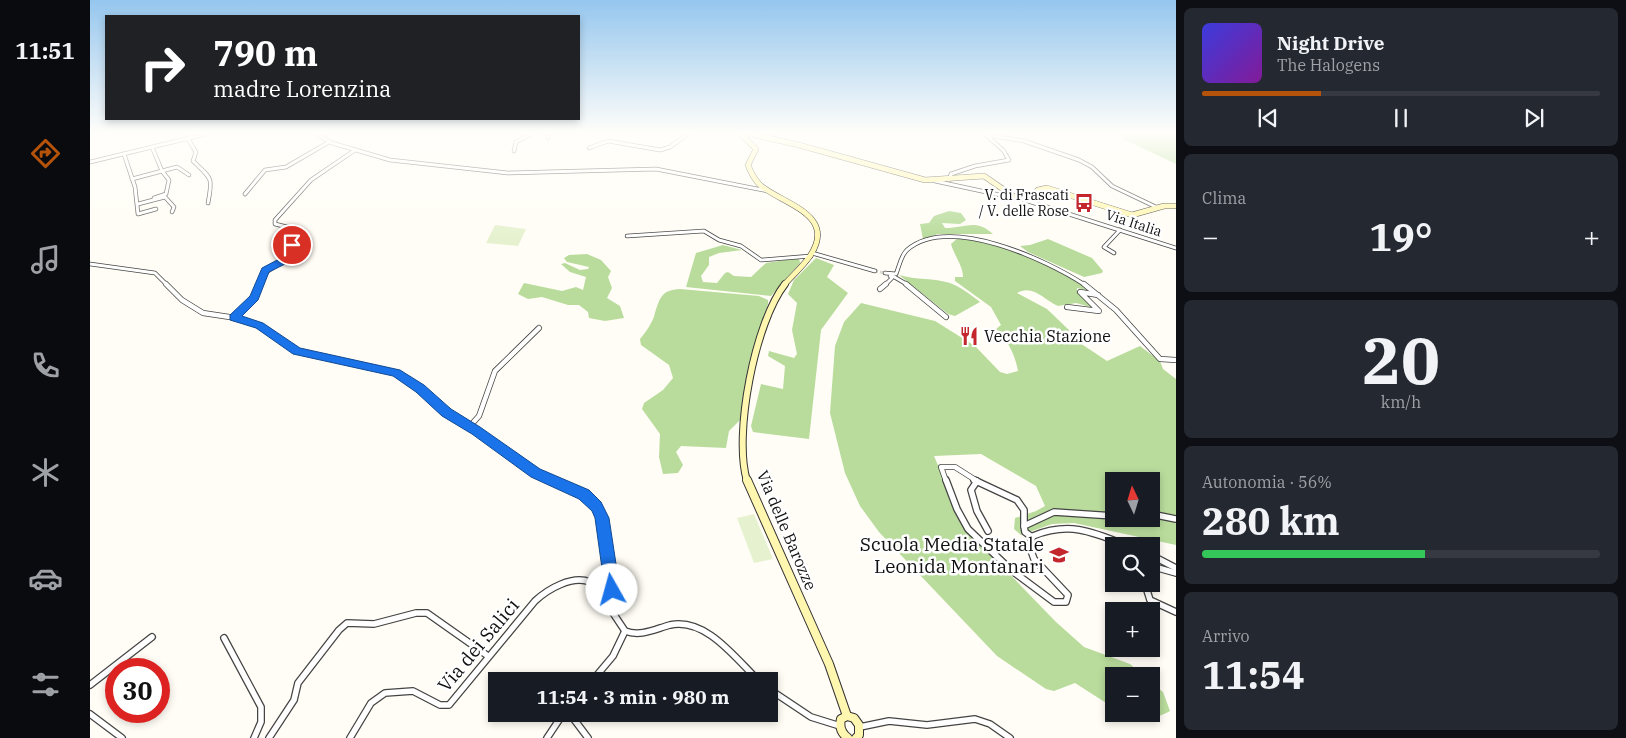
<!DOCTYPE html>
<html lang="it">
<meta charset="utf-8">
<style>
:root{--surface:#171b24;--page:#242831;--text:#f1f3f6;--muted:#9ea1a6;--line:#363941;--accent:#b45309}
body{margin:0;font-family:"IBM Plex Serif",serif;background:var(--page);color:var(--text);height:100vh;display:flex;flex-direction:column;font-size:19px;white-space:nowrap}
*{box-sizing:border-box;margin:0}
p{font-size:16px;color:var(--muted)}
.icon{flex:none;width:28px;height:28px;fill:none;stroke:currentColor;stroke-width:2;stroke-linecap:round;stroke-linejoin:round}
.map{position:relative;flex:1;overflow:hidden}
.drawer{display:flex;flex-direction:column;gap:8px;padding:8px;background:#0d0f14;width:450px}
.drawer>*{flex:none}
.banner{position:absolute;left:15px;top:15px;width:475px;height:105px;border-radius:0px;box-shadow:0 2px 8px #0003;background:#202124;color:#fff;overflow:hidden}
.needle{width:32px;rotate:356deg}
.controls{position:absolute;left:1015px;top:472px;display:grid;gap:10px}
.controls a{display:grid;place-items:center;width:55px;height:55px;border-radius:0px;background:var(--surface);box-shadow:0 2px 8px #0003;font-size:25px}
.speed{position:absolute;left:15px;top:658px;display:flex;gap:10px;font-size:25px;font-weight:700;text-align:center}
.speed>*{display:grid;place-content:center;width:65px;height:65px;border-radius:50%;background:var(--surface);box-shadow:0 2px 8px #0003;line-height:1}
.speed .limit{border:8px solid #d22;background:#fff;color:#111}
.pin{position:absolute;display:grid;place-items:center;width:42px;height:42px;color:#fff;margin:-21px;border:2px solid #fff;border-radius:50%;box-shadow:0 1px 5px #0007}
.me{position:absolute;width:55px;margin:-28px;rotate:353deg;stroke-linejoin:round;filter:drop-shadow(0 0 4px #0008)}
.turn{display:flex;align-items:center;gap:18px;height:105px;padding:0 25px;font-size:22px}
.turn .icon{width:65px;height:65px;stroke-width:2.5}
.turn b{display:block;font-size:35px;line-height:42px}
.big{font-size:38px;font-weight:700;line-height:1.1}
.drawer .tile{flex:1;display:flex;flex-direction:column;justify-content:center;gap:8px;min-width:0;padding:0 18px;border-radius:8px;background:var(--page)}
.drawer .dial{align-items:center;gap:0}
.dial b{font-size:65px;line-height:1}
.song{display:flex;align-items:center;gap:15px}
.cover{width:60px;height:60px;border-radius:8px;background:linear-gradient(135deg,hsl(240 70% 55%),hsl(290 70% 35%))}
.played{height:5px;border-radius:2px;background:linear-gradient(90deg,var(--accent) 30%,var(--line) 30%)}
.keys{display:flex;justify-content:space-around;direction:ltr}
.heat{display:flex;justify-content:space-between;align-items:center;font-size:28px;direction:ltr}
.charge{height:8px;border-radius:4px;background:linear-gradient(90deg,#34c759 56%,var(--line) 0)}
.trip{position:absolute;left:398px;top:672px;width:290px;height:50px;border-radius:0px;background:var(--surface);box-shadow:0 2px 8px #0003;font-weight:700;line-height:50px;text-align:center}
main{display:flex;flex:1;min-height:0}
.menu{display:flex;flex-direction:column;width:90px;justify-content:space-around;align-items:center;background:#090b0e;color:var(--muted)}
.menu .icon{width:35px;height:35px}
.menu .current{color:var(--accent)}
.menu b{font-size:22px;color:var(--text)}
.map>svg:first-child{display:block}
</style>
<main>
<nav class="menu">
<b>11:51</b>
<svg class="icon current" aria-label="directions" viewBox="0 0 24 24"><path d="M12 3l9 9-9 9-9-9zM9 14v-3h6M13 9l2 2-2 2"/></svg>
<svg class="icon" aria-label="music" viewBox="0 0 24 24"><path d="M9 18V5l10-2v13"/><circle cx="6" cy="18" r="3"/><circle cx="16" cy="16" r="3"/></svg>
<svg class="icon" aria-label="phone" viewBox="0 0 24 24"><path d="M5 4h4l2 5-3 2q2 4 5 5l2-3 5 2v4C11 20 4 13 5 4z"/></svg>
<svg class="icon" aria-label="climate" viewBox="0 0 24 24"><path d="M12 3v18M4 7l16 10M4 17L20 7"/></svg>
<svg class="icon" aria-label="car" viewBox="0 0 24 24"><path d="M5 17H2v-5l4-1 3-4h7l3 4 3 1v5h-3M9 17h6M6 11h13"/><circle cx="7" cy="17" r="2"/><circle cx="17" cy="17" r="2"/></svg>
<svg class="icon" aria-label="filters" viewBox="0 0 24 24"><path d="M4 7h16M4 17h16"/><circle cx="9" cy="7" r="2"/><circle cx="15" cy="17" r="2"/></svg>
</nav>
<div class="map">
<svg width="1086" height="738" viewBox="0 0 1086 738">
<rect width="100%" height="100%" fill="#fffdf5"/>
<g fill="#b9dc9c" fill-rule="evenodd">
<polygon points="1035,134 1086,134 1086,164 1033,139"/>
<path d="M859,211L871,213L876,220L870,224L852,223L855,228C876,228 886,218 903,234H848L833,239L830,224L839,223L844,216Z"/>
<path d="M869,237C913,243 965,263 1000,291L987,288V292L1004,308L986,303L968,306C954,300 943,284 927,293L957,309L979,330L978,335L1017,361L1050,346L1070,361L1073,369L1086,379V545L984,523L962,524L931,535L924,529L925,518L946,511L955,506L946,486L891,454L844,456L874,527L966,622L994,647L1040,664L1054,676H1024V708L985,683L964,691L956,689L907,656L789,532L770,506L755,473L740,413L745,346L754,322L771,303L845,321L885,346L910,372L917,374L928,371C925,354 918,341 906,329L911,325L901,307L865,281V277H873C873,266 864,255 861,244ZM1024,481H1061V519H1024Z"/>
<polygon points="958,239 1002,258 1013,271 1012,273 994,277 938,252 930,246 940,245"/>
<polygon points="633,245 652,250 629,253 619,257 619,265 611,276 613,282 627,283 635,273 638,272 644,276 661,277 676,263 709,258 710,263 681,296 596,287 606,253"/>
<polygon points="497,254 511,260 521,271 518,277 522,288 517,298 530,306 534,318 515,321 499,318 498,312 489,305 478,305 452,297 438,299 428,294 434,283 472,291 486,287 493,290 496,277 480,272 471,264 475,263 490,270 498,269 499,267 477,262 474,258 479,255"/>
<polygon points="726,258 744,265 737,277 758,293 731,330 719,439 663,432 661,426 671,384 693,389 695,366 678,356 679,351 704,358 707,354 702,330 707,303 698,294 704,280"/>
<path d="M809,275C826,280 844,278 860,283C871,287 881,295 890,302L865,316L858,314Z"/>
<path d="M590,289L669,296L678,300V304L660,359L650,420L639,431L636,448L591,446L586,452L593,465L588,473L573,474L569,457L570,434L552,409L554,403L573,390L583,378L579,365L551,345L550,339C556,332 563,322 565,313C570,297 572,290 590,289Z"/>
<path d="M1061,682L1073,692L1080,711C1066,719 1046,723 1032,714H1061Z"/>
</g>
<g fill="#e6f2cf">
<polygon points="405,225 436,229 428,246 396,243"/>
<polygon points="664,514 683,559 664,563 647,518"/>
</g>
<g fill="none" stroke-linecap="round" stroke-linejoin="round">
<polyline stroke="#dbdad3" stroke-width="3" stroke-dasharray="3 2" stroke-linecap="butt" points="785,271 795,273"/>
<g stroke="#444" stroke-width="4.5">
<g id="minor-far2">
<polyline points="226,134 242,143 300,160 418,173 566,169 678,191"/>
<polyline points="457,134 458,138"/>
<polyline points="896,135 934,141 989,160 1002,167 1022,186 1068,208"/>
<path d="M98,139L106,152L103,161C122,179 123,177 118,203"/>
<polyline points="62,147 72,171 79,180 76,194 64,198"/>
<polyline points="499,148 518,141 570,150 580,147 598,134"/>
<polyline points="424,151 426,142 441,134"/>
<polyline points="34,154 45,187 48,214 66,209"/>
<polyline points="0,162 116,134"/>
<polyline points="42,179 87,167 99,175"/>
<polyline points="859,180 861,174 885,166 919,160 913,150 896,135"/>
<polyline points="845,181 924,198"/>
<polyline points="155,194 175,170 196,167 239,142"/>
<polyline points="938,201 1086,248"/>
<polyline points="48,204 75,197 84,207 82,212"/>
<polyline points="537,236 614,231 629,240 651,246 671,260 721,256"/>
<polyline points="722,253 785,271"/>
<polyline points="1024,253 1014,247 1030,230"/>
<polyline points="0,264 65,273 77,285"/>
<path d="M795,273L806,274C809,267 811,255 817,250C859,214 957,260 995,285"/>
<polyline points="801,275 818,285"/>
<path d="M169,285C177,267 181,271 195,260C203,253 203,239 205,229L185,224V220L221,180L265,150"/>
<polyline points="795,285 802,278 800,276"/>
</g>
</g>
<g stroke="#444" stroke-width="6">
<g id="minor-far1">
<polyline points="76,284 92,300 113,313 146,318 167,325 207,351 303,372 328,387 359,415 386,430 446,473 465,481"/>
<polyline points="816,284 856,317"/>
<polyline points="994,284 1026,310 1070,359 1086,360"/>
<polyline points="790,289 796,284"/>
<polyline points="977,307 1009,311 990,292 1008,295"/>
<polyline points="144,318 164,297 170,284"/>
<polyline points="380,426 389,416 405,371 449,328"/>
<polyline points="856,481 851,467 865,467 887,481"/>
</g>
</g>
<g stroke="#444" stroke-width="8">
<g id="minor">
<path d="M462,480L494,494L506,506L512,518L522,579L523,613L535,631C551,637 565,629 580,625C616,617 646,659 669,681"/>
<path d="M856,480L867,509L878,529L921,570L964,602H976L978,595L944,559L939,545L943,536C980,521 1003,532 1038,546"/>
<polyline points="884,480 927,500 934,510 934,526"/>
<polyline points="887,481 881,490 887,511 898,531"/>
<polyline points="1061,514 1086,519"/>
<polyline points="942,537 935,532 934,526 964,512 1024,516"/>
<polyline points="1061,555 1086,568"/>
<polyline points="1061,566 1086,573"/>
<polyline points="1055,584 1060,600 1086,612"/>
<polyline points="134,638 171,707 171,722 164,738"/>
<polyline points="502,681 523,656 535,631"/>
<polyline points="0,685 62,637"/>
<polyline points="679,689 721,717 750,726"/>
<polyline points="0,714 32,738"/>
<polyline points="480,714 498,738"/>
<polyline points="770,727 799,721 837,725 885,719 900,724 920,738"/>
<polyline points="179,738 204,700 208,683 249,630 257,623 284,624 326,613 337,613 398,656"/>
<path d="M260,738L281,703L295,693L323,691L350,705H359L445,601C458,589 482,575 500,582C509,585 515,594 522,600"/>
<polyline points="457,738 473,714"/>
</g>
</g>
<g stroke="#333" stroke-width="6">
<g id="secondary-far2">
<path d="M651,134L666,149L658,165C661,173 664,179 670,185C692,204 748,214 720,256C713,266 703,275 694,285"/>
<polyline points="660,134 709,145 835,180 894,176 926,198 939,200 948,190 957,188 1042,215 1074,206 1086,206"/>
</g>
</g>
<g stroke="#333" stroke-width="8">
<path id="secondary-far1" d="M657,481C643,435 665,322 695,284"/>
</g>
<g stroke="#333" stroke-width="10">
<g id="secondary">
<polyline points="657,480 739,664 757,716"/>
<path d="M758,738C751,733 749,727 751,719L757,716L764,718L769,725V735L766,738"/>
</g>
</g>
<use href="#minor-far2" stroke="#fff" stroke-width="3"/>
<use href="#minor-far1" stroke="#fff" stroke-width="4.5"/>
<use href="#minor" stroke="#fff" stroke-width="5.5"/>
<use href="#secondary-far2" stroke="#fff6b0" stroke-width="5"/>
<use href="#secondary-far1" stroke="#fff6b0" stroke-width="6"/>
<use href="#secondary" stroke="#fff6b0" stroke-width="8"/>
</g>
<linearGradient id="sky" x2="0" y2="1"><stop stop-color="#95c6ee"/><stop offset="0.56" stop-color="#fffefa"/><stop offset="1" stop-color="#fffefa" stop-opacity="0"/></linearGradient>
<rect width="1086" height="238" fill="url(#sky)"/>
<polygon fill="#1a73e8" stroke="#114b97" points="199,243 207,245 199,262 179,272 168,300 152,316 173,323 210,348 310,370 334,385 361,409 390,427 450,469 499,490 511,502 519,518 530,590 528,595 522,597 517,595 515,590 505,518 502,511 489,499 441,477 382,434 352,416 326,392 303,376 203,354 166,328 140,320 140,315 160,296 172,268 191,258"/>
<defs>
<g id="bus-bare" transform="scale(1.5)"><path d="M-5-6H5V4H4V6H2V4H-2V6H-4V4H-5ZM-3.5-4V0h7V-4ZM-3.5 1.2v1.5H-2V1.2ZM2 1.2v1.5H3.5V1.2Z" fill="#c4262e" stroke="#fff" stroke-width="2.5" paint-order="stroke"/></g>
<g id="restaurant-bare" transform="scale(1.5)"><path d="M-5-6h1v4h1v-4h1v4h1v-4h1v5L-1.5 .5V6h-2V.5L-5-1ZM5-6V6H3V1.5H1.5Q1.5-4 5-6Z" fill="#c4262e" stroke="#fff" stroke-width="2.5" paint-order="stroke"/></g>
<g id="school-bare" transform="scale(1.5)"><path d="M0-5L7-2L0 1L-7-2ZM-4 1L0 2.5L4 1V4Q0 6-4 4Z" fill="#c4262e" stroke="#fff" stroke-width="2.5" paint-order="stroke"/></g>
</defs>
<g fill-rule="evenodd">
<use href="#bus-bare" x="994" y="203"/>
<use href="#restaurant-bare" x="879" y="336"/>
<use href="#school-bare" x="969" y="555"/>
</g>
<g text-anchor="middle" stroke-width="5" stroke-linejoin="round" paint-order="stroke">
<g font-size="14" fill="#111" stroke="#fff" text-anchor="end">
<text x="979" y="200">V. di Frascati<tspan x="979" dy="16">/ V. delle Rose</tspan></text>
</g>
<g font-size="14" fill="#111" stroke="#fff">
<text transform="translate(1044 223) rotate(18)" y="5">Via Italia</text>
</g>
<g font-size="16" fill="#111" stroke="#fff" text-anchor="start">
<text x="894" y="342">Vecchia Stazione</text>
</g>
<g font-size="16" fill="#111" stroke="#fff">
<text transform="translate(697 530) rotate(67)" y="6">Via delle Barozze</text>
</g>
<g font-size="19" fill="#111" stroke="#fff" text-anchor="end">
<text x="954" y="551">Scuola Media Statale<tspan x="954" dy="22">Leonida Montanari</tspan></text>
</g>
<g font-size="19" fill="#111" stroke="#fff">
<text transform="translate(388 645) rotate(-50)" y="7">Via dei Salici</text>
</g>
</g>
</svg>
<div class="controls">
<a><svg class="needle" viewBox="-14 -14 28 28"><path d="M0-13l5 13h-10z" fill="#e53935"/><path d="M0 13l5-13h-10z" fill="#9ea1a6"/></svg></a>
<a><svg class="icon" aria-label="search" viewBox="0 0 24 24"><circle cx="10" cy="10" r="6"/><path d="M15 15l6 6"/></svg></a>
<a>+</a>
<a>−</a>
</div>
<div class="speed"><div class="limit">30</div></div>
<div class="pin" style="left:202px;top:245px;background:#d93025"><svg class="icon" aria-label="arrive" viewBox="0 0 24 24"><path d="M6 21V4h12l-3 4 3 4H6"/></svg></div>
<svg class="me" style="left:522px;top:590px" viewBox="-20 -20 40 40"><circle r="19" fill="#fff"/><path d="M0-13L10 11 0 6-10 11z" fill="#1a73e8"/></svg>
<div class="trip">11:54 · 3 min · 980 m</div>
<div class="banner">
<div class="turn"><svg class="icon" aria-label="right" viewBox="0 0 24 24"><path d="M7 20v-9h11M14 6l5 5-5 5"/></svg><div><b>790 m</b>madre Lorenzina</div></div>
</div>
</div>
<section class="drawer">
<div class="tile">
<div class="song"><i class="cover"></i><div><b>Night Drive</b><p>The Halogens</p></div></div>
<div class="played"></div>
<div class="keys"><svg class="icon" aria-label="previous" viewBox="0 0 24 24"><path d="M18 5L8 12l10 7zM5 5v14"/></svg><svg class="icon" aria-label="pause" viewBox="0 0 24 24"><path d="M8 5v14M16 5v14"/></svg><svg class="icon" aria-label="next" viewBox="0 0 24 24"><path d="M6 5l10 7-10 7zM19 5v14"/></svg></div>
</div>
<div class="tile"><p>Clima</p>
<div class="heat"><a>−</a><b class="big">19°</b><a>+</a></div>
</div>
<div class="tile dial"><b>20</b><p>km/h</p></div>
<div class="tile"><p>Autonomia · 56%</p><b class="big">280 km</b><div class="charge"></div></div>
<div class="tile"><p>Arrivo</p><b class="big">11:54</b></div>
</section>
</main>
